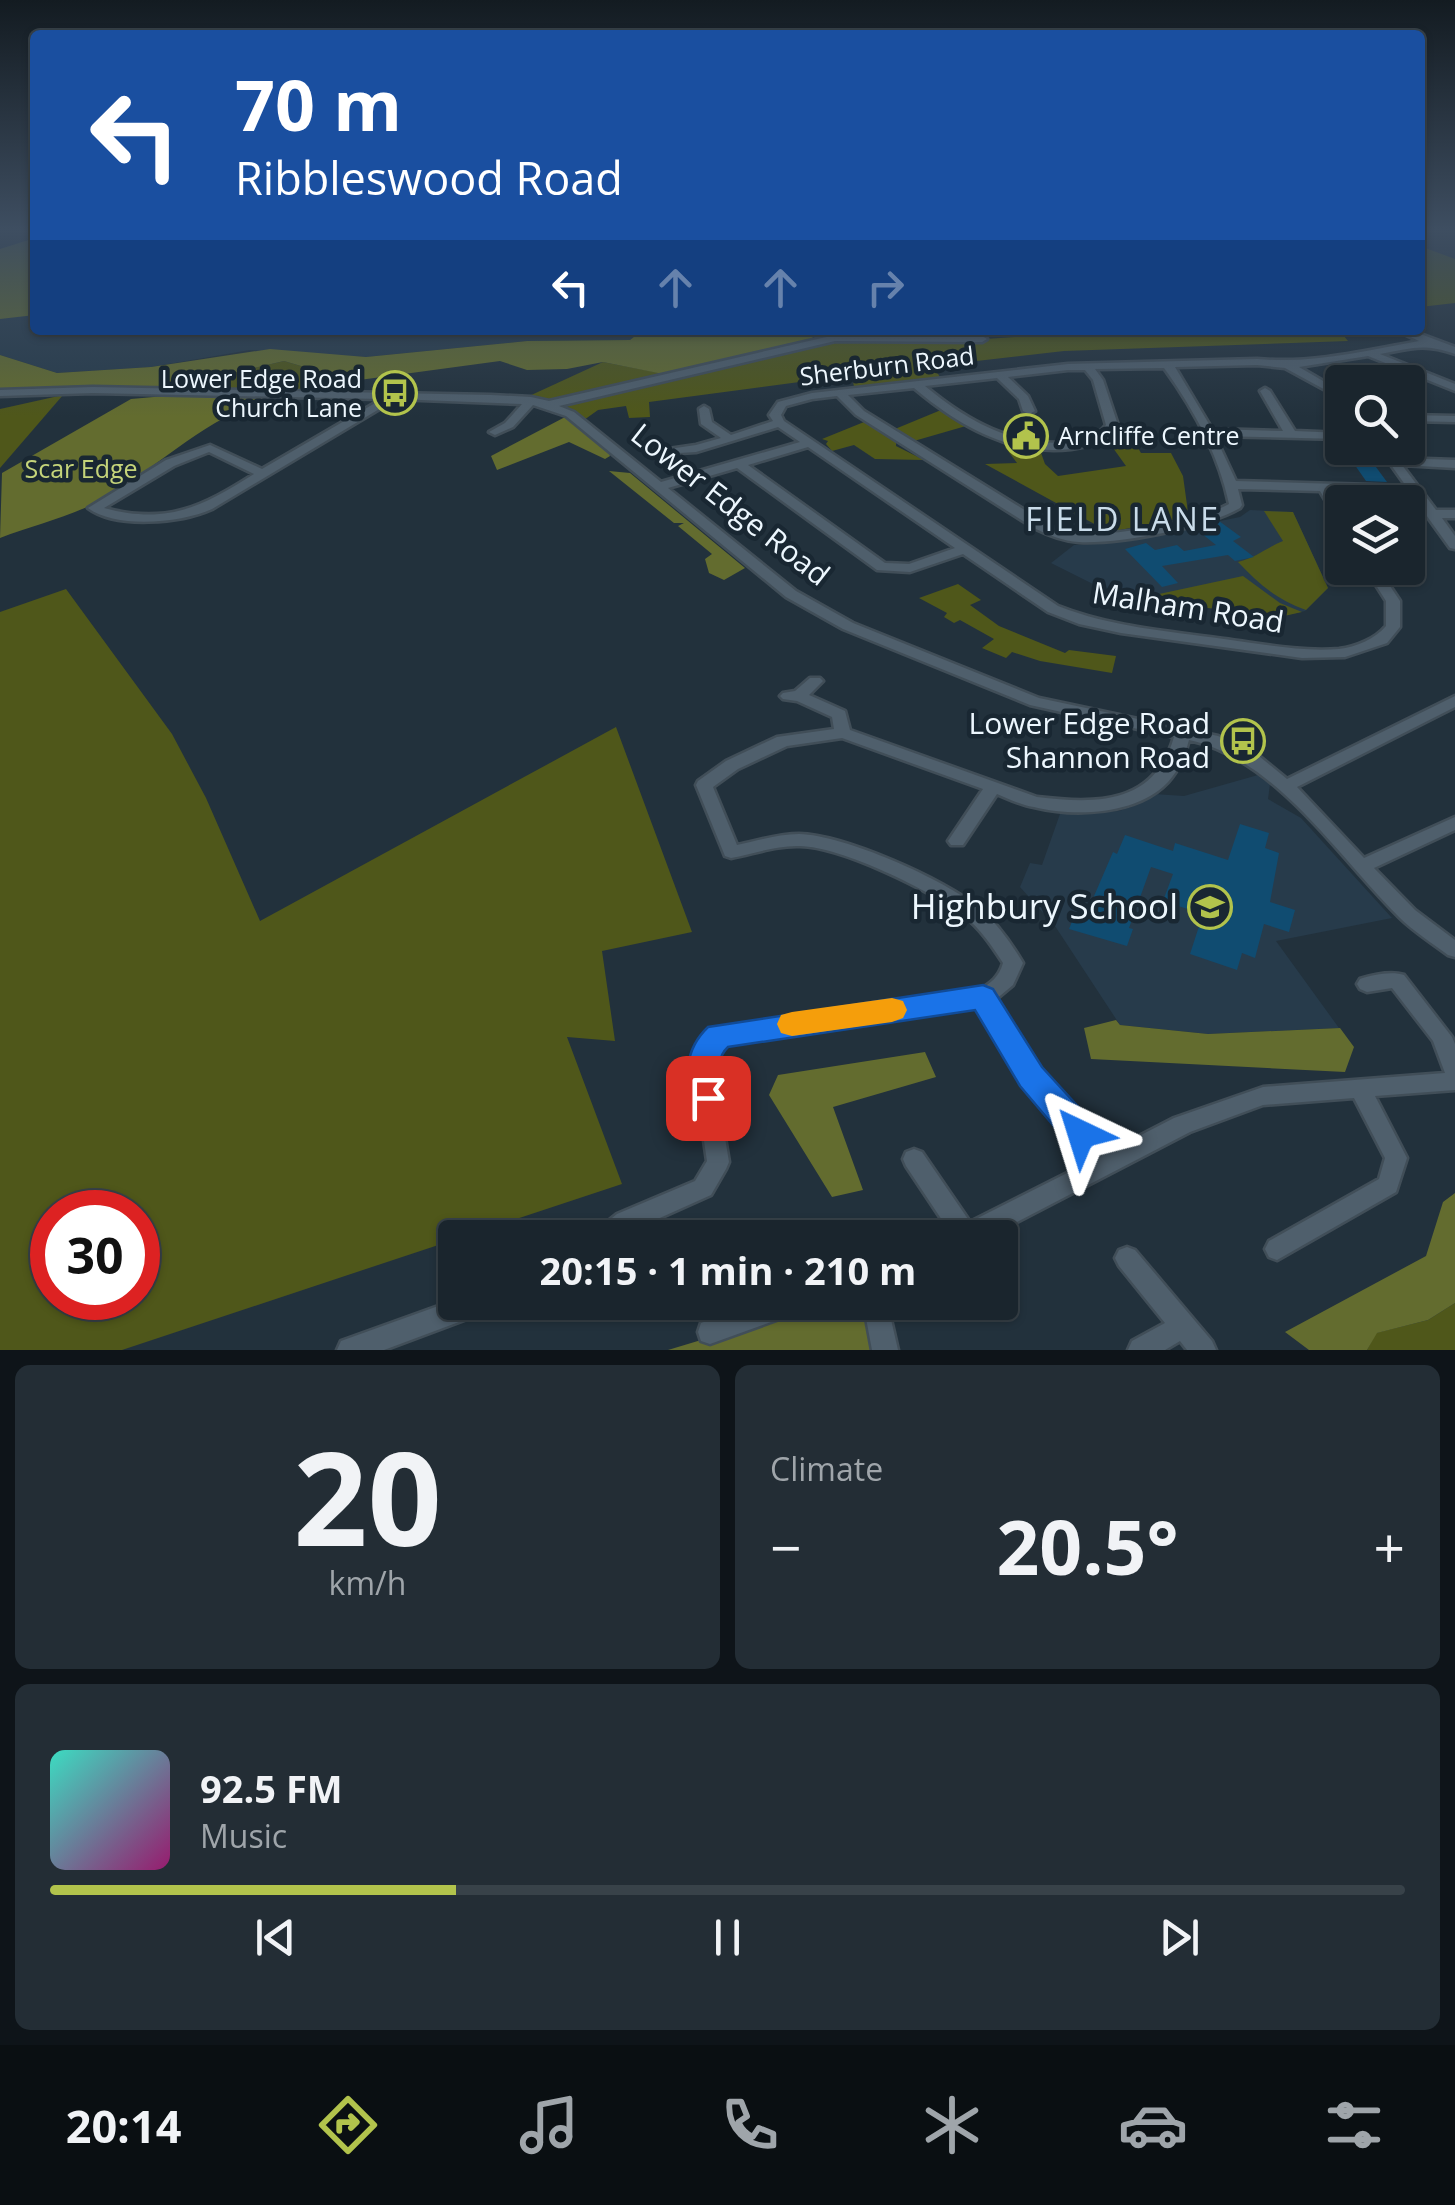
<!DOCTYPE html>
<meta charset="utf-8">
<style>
:root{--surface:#1a252d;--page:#232d35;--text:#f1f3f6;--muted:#9fa5aa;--line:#384249;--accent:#b2c34c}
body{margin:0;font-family:"Open Sans",sans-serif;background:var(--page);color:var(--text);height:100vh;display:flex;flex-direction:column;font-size:38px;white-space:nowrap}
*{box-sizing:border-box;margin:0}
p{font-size:32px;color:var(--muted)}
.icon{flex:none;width:55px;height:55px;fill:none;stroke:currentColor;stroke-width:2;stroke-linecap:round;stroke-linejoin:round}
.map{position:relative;height:1350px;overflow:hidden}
.side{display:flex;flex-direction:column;gap:15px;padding:15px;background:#0e1419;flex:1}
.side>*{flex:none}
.hud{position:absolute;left:30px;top:30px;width:1395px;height:305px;border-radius:10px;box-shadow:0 2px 8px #0004,0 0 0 2px var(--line);background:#1a4fa0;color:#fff;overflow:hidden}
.fabs{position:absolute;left:1325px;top:365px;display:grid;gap:20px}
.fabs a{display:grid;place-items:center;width:100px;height:100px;border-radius:10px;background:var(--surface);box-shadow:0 2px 8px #0004,0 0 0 2px var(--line);font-size:50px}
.speed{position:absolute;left:30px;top:1190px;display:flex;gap:20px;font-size:50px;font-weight:700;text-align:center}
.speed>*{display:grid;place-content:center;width:130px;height:130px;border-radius:50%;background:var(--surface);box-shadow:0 2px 8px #0004,0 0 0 2px var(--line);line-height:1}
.speed .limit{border:15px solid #d22;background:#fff;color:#111}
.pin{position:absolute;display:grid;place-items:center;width:85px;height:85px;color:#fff;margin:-42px;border-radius:20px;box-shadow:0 5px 15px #0006}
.me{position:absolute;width:110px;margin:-55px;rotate:319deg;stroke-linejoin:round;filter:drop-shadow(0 0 8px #0008)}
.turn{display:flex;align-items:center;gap:35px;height:210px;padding:0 40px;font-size:45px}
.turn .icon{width:130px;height:130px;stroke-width:2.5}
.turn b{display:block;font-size:70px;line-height:85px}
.lanes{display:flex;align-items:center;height:95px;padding:0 40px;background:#0003;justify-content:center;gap:50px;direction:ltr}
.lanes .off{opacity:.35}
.big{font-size:75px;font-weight:700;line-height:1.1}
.side .widget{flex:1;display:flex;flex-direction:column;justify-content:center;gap:15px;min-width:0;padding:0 35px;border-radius:15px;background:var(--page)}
.side .dial{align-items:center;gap:0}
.dial b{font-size:130px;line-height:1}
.song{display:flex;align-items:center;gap:30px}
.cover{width:120px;height:120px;border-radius:15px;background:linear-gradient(135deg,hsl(170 70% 55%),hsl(320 70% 35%))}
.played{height:10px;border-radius:5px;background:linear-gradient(90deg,var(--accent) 30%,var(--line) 30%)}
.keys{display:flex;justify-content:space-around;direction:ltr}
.heat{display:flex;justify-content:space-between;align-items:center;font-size:55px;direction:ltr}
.side .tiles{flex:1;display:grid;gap:15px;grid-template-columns:1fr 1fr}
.widget:last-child{grid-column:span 2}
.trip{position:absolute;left:438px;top:1220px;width:580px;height:100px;border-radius:10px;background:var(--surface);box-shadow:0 2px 8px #0004,0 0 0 2px var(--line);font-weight:700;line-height:100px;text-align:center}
.menu{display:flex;height:160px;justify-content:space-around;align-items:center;background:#0a0f12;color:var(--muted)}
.menu .icon{width:70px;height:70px}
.menu .on{color:var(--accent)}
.menu b{font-size:45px;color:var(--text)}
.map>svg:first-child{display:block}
</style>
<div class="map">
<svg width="1455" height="1350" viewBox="0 0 1455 1350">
<rect width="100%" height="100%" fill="#22313c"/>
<g fill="#273b4b">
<polygon points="35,238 35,330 645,331 630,340 527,341 366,357 250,350 151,367 57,373 0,355 0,249"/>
<polygon points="1250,510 1293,512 1328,588 1305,611 1284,616 1123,599 1051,563 1074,545 1111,543 1240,517"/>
<polygon points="1258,775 1270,784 1268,799 1301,818 1392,918 1276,941 1339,1028 1208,1034 1120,1025 1055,926 1020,887 1030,863 1042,865 1060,814 1119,811 1137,805 1154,794 1184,796"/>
</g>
<g fill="#4f571a" fill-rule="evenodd">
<polygon points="1420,246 1455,259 1455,303 1420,307"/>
<polygon points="1113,330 1339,330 1348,341 1064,351 933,366 940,377 854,387 852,375 649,402 650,417 629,418 626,406 598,410 584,420 564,405 839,340 971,340"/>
<polygon points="284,361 352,381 300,392 161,390"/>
<polygon points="603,362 671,375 557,400 527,397"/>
<polygon points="63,395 0,468 0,409"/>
<polygon points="941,410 966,426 914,441 895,429"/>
<polygon points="864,422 896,442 896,446 924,460 875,459 854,445 832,451 826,444 828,441 822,439"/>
<polygon points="1117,433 1129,448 1138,448 1141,453 1171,453 1183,476 1188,512 1183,518 1109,532 985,464 1017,463 1005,447 1040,450 1045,464 1058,476 1126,466 1108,441"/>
<path d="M1264,511L1293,512L1328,588L1306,610C1275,599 1257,582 1238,562C1257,557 1266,548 1283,541Z"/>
<polygon points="1243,576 1280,603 1302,612 1284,616 1131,600"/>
<polygon points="958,584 981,600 970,605 999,626 1065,653 1069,650 1116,656 1112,673 1040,661 1012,652 1006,658 982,648 994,639 960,620 954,623 944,617 947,613 919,598"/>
<path d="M66,589L172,734L206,798L260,921L616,727L692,932L602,951L615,1041L567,1037L622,1184L122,1350H0V612ZM52,1212H138V1298H52Z"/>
<polygon points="1455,1303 1455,1350 1367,1350 1376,1333 1428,1320"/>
</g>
<g fill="#636c2f">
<polygon points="35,238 35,315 0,319 0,249"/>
<polygon points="643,330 811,330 813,333 812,344 673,376 603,362 567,369 527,370 500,361 352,381 284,361 161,390 0,389 0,355 57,373 151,367 270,349 366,357 527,341 630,340"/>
<path d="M165,396L279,397C211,411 160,467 101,500C72,516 31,526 0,538L2,473L131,399Z"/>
<polygon points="567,416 608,450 610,456 605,459 569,442 497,470 491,456"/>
<polygon points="609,471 630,473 745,568 724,580 709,573 705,559 712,554 678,526 684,523 674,523"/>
<polygon points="1116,1020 1120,1025 1208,1034 1340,1028 1354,1047 1345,1072 1091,1059 1084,1028"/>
<polygon points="925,1052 936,1077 833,1107 863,1190 832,1197 769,1095 778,1075"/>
<polygon points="1455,1193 1455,1303 1428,1320 1377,1333 1367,1350 1309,1350 1285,1332 1426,1256 1443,1202"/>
<polygon points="865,1302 875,1350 668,1350 823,1303"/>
</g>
<g fill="#104c71">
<polygon points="1343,448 1362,448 1387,482 1366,481"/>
<polygon points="1219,521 1241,537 1233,541 1254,557 1235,561 1228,555 1162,566 1178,583 1162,587 1125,549 1146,543 1155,550 1177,545 1184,551 1216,545 1196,529"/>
<polygon points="1240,824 1269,833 1265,848 1279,853 1270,902 1295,910 1289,932 1264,924 1255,958 1242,953 1237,970 1190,954 1203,914 1163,901 1173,874 1151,867 1129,928 1133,929 1127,946 1069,929 1075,914 1085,917 1113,852 1117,854 1125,835 1173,851 1175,843 1228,860"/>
</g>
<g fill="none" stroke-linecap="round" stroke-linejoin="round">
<g stroke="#414e58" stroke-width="5">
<g id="minor">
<path d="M1396,330H1410L1455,347V354C1423,343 1413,348 1380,354L1455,384V391L1368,356L1299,367L1342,392V399L1285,368L1257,365L1175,367L1212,429L1283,431L1260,391L1265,388L1270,391L1295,431L1342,433V439L1215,436L1236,481L1406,486L1379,448H1390L1397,458L1455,460V468L1402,465L1436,510H1455V518H1442L1455,536V549L1450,548L1411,494L1332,491L1342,509V523L1338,522L1320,491L1238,489L1242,505L1240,508C1205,528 1120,544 1079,542C1063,541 1048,535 1034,528L856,415L837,396L812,399L786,406L781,415L784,421L1058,606C1111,627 1167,631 1224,639C1262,644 1300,652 1339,649C1356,647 1375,639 1386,626V601L1365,568H1378L1400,601V627L1387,643L1345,657L1302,658L1121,633L1079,624L1048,612L963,554L910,572L877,570L737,468L668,488L796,591L853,623L1039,698L1218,736L1254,752L1287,779L1455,696V707L1297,787L1364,858L1455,817V830L1374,868L1415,910L1455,940V957L1448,955C1432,943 1413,931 1399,917C1338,857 1277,759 1189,740C1185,755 1179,770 1168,782C1137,815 1075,817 1034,807C1021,805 1009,799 997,794L963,845H951L948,841L983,789L842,738L787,746L738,769L713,787L737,845C757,841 778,834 799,834C844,835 944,879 979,908C997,923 1011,943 1023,963L1013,985L995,1000L1038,1071L1110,1151L1174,1118L1263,1087L1445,1073L1433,1041L1392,988L1367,992L1360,989L1357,984L1360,979C1373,975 1391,971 1404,975L1452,1037L1455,1044V1090L1375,1096L1407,1158L1396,1192L1277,1260L1269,1257L1265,1249L1269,1241L1379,1179L1385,1158L1354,1098L1263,1105L1190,1132L986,1238H954L906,1166L903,1159L906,1152L914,1149L922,1152L970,1222L1091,1161L1024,1083L978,1006L725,1043L717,1052L713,1066L729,1162L726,1169L711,1195L633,1230L623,1238H593L597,1230L617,1214L695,1181L707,1161L693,1066L700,1042L712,1030L979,990C991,983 999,977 1003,963C992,946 980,928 964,916C930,890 842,847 800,846C777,845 753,854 731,858L725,856L696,785L698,781L726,761L777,737L834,729L832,717L797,701L783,699L780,696L783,693L795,691L810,678H820L823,681L809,695L845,711L850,730L1037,797C1097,804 1154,805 1174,737L1030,705L843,629L786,597L566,416L533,405L513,427L495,435L489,432L505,423L522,404L396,399L212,509C181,523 116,529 88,508L166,460L210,445L262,469L382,399L93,393L0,396V390L93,387L491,395L531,397L549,401L835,335L982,336L987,339L982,342L835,341L559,406L574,412L661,482L800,442L778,427L696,452L662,454V450L696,445L721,438L701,424L699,409L704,406L709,409L712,422L731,435L773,421L769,415L778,402L812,393L1068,364L1257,359C1312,364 1365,351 1419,341ZM1164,368C1193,408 1219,455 1229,504C1197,522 1117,536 1079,534C1068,533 1059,530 1049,525L864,411L848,395L914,388C958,425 1010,456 1071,449C1090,446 1106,443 1118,425L1103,380L1095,369ZM1068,370H1085L1093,380L1106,425C1097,437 1086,440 1071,442C1015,448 967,421 925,386L997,378L1019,399L1023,411L1029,414L1035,411L1028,396L1008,377ZM808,447L955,548L909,564L885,563L748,465ZM209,452L254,474C202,507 167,525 104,508L174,466Z"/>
<polygon points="1408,415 1455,416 1455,422 1408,421"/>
<polygon points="1127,1247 1135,1250 1212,1341 1216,1350 1187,1350 1180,1341 1165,1350 1128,1350 1132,1341 1165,1323 1119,1266 1115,1258 1119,1250"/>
<polygon points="455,1300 455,1302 494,1302 491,1310 384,1350 337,1350 341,1341"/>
<polygon points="759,1302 805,1302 802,1310 793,1314 710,1344 701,1341 698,1332 701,1323"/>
<polygon points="863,1302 887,1302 898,1350 872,1350"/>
</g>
</g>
<use href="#minor" fill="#4f5f6c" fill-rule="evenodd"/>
</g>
<linearGradient id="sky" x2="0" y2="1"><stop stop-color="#131b21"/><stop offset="0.55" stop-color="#3e4e61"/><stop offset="1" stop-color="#3e4e61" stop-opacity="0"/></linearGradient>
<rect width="1455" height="417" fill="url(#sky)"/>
<path fill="#1a73e8" stroke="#114b97" stroke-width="2.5" d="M983,985L993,989L1042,1067L1093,1123L1098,1134L1093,1144L1081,1148L1069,1144L1020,1086L975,1010L728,1047C709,1065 730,1088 719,1108L708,1112L697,1108C682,1079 685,1049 708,1027Z"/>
<polygon fill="#f59e0b" points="892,998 903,1001 907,1010 903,1018 892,1022 792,1036 781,1033 777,1024 781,1015 792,1012"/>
<defs>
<g id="bus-ring" transform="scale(2.25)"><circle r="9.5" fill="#192732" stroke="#b2c34c" stroke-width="1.5"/><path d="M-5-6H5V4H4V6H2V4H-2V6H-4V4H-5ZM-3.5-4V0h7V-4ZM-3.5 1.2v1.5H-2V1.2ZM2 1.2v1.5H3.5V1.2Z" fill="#b2c34c"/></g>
<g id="civic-ring" transform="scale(2.25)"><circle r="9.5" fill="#192732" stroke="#b2c34c" stroke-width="1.5"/><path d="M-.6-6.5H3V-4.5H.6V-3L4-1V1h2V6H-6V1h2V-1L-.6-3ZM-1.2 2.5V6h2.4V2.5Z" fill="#b2c34c"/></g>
<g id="school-ring" transform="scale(2.25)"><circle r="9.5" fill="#192732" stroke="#b2c34c" stroke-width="1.5"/><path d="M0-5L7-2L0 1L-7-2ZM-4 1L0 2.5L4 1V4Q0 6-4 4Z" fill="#b2c34c"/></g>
</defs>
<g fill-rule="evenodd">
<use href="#bus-ring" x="395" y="393"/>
<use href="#civic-ring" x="1026" y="436"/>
<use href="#bus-ring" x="1243" y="741"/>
<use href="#school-ring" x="1210" y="907"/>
</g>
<g text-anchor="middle" stroke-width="9" stroke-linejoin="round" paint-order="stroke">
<g font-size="25" fill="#edf7fe" stroke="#192732">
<text transform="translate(887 366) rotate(-7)" y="9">Sherburn Road</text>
</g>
<g font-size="25" fill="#edf7fe" stroke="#192732" text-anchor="end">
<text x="362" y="388">Lower Edge Road<tspan x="362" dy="29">Church Lane</tspan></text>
<text x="1058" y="445" text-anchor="start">Arncliffe Centre</text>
</g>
<g font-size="25" fill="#c5d47a" stroke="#192732">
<text x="81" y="478">Scar Edge</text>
</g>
<g font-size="30" fill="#edf7fe" stroke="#192732">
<text transform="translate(730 505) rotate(38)" y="10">Lower Edge Road</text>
<text transform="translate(1188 608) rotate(9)" y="10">Malham Road</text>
</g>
<g font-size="30" fill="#edf7fe" stroke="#192732" text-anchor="end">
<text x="1210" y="734">Lower Edge Road<tspan x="1210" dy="34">Shannon Road</tspan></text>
</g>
<g font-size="32" letter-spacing="2.5" fill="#cadcea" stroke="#192732">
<text x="1123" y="531">FIELD LANE</text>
</g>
<g font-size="35" fill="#edf7fe" stroke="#192732" text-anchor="end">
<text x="1178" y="919">Highbury School</text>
</g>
</g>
</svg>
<div class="fabs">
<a><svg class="icon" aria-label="search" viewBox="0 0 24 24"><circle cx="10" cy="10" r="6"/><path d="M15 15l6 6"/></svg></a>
<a><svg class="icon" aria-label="layers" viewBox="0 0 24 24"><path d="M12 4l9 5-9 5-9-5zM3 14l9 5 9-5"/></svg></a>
</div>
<div class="speed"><div class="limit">30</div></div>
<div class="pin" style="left:708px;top:1098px;background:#d93025"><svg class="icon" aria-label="arrive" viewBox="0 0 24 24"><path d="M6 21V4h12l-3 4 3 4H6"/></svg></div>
<svg class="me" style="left:1081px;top:1134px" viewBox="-20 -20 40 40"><path d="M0-17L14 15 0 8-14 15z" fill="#1a73e8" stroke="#fff" stroke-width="4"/></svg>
<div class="trip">20:15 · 1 min · 210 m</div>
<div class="hud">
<div class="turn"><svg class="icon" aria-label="left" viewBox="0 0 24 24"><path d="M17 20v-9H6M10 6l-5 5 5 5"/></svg><div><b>70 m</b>Ribbleswood Road</div></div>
<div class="lanes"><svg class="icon" aria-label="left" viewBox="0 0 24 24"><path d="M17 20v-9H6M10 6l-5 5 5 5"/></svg><svg class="icon off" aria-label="ahead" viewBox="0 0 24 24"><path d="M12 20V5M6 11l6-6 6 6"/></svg><svg class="icon off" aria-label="ahead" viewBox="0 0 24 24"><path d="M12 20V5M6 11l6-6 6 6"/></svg><svg class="icon off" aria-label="right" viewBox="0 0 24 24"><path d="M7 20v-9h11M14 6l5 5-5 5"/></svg></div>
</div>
</div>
<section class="side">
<div class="tiles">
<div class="widget dial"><b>20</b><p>km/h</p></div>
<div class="widget"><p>Climate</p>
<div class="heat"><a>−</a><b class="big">20.5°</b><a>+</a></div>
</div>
<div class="widget">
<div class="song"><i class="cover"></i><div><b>92.5 FM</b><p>Music</p></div></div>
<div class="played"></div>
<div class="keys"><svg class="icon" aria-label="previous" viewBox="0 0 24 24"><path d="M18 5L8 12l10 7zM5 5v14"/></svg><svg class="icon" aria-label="pause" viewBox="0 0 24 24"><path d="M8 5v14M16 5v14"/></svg><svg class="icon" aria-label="next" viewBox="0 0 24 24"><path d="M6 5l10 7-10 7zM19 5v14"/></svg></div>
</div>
</div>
</section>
<nav class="menu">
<b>20:14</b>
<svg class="icon on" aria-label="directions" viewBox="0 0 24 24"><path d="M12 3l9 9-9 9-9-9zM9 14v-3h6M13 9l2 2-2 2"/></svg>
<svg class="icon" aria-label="music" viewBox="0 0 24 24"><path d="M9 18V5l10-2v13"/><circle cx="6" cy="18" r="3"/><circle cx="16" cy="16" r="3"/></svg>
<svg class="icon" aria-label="phone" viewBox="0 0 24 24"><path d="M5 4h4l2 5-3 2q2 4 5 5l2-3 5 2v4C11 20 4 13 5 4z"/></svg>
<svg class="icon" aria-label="climate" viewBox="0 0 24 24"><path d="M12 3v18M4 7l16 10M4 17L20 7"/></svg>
<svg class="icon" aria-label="car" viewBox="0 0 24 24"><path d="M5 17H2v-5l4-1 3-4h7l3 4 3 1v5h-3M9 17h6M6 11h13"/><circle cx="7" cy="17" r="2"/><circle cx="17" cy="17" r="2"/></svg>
<svg class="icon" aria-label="filters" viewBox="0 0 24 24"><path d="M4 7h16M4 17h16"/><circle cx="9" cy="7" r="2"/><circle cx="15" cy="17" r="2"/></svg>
</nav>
